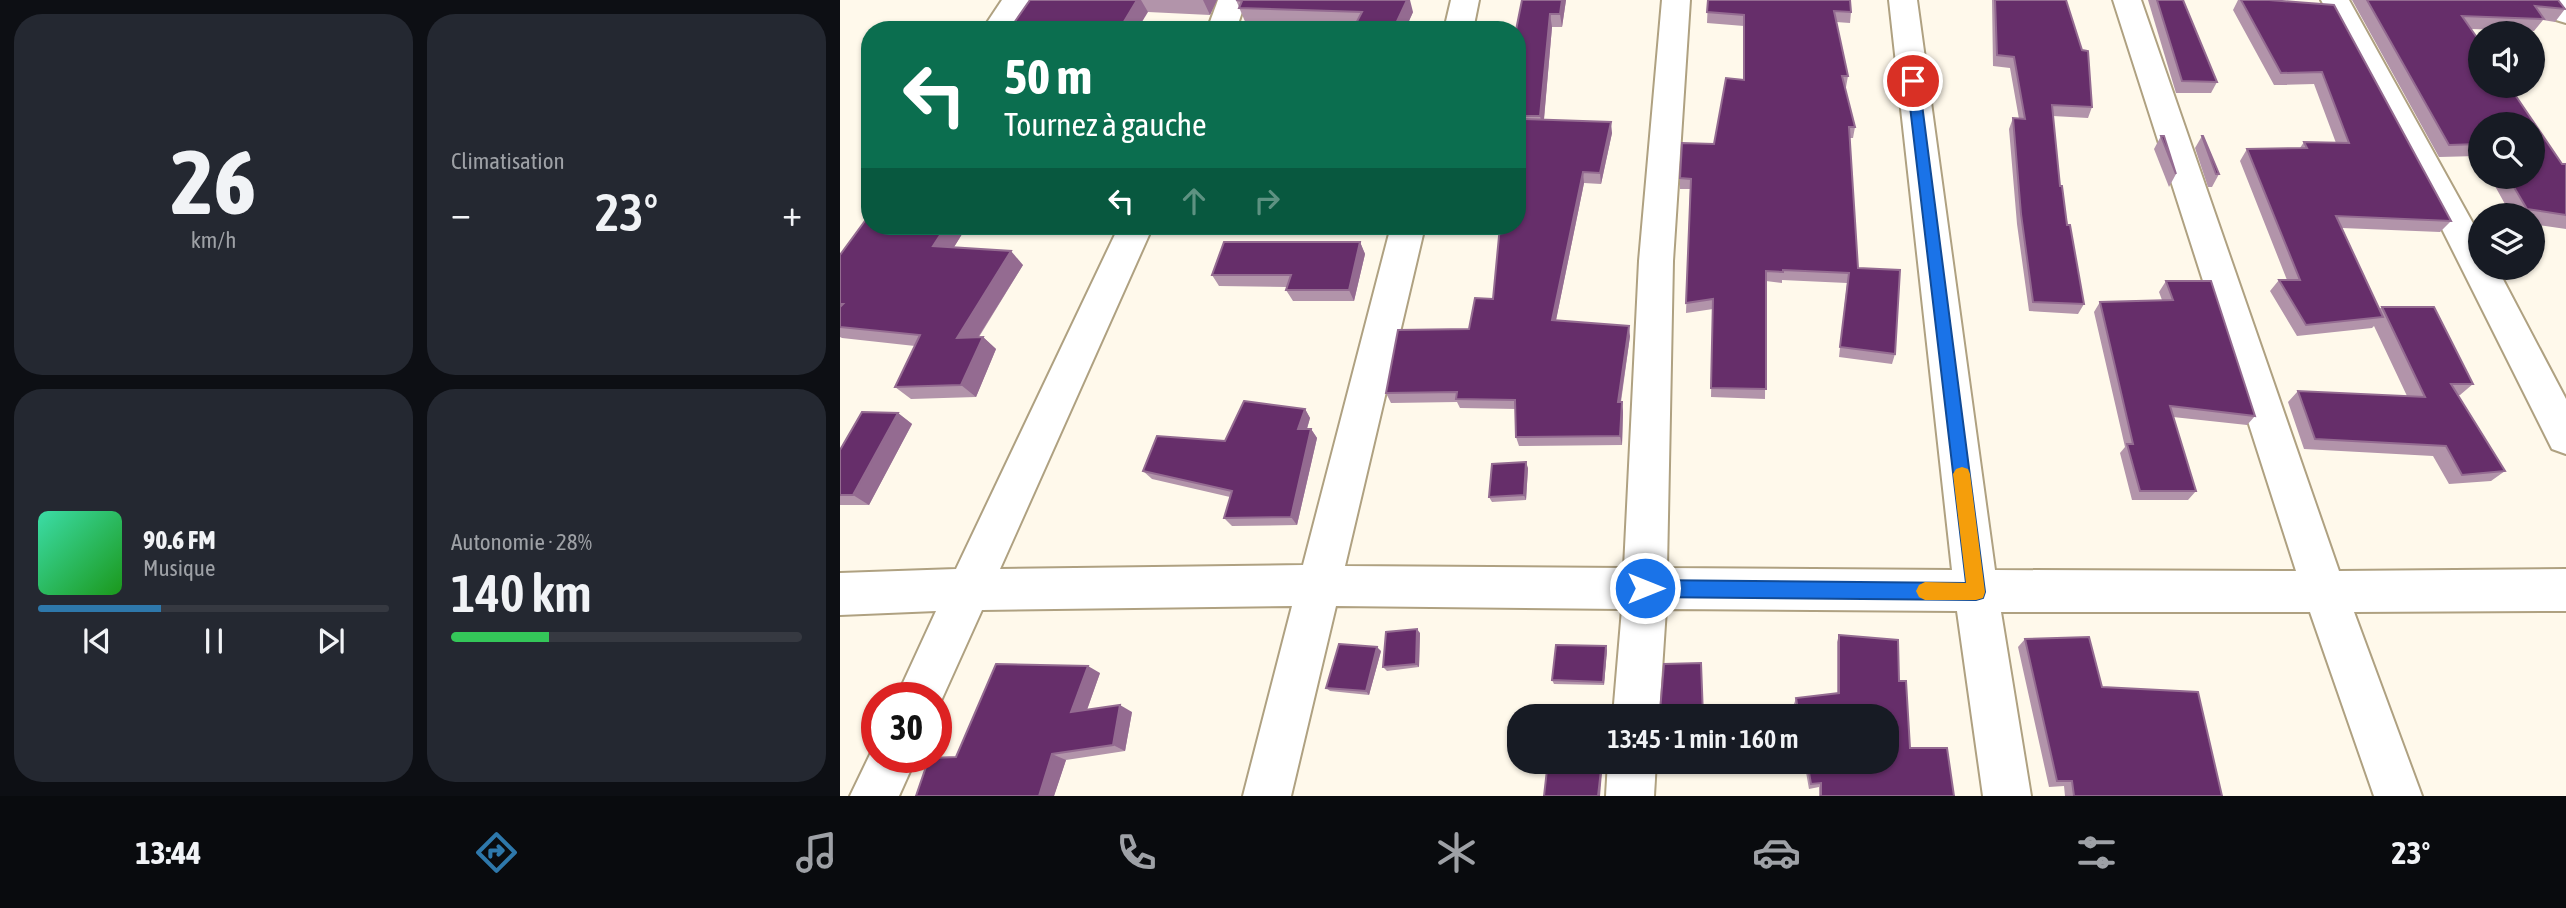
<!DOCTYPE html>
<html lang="fr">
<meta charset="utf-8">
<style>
:root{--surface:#171b24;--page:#242831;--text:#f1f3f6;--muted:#9ea1a6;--line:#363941;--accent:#2e78ab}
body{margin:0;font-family:"Asap Condensed",sans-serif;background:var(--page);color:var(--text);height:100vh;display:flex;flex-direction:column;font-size:26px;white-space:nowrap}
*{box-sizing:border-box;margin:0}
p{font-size:23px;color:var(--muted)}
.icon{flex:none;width:38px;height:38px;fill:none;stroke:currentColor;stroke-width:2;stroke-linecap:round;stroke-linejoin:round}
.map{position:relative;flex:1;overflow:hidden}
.details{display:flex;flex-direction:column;gap:14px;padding:14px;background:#0d0f14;width:840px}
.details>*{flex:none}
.banner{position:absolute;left:21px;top:21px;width:665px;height:214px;border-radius:28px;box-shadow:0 2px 5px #0004;background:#0b6e4f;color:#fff;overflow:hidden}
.fabs{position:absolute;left:1628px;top:21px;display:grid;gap:14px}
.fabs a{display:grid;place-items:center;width:77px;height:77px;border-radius:50%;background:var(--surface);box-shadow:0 2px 5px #0004;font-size:35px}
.speed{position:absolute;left:21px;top:682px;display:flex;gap:14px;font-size:35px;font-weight:700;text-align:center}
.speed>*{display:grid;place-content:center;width:91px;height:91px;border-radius:50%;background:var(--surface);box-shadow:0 2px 5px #0004;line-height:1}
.speed .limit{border:10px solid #d22;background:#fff;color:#111}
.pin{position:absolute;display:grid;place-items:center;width:60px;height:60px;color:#fff;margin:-30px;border:4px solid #fff;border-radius:50%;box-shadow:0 2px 7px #0007}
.me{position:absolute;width:77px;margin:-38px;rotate:90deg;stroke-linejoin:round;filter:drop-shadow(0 0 5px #0008)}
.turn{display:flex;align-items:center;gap:24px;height:147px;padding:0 28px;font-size:32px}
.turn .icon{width:91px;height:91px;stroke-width:2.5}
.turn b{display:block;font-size:49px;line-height:60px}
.lanes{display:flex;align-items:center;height:66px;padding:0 28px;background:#0003;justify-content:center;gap:35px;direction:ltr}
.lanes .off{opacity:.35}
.big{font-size:52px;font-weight:600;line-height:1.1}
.details .tile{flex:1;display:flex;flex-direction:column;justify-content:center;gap:10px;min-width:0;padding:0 24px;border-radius:28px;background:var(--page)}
.details .dial{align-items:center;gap:0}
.dial b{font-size:91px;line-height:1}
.song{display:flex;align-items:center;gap:21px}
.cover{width:84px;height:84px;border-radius:10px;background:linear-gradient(135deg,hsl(160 70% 55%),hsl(120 70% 35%))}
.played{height:7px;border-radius:4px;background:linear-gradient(90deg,var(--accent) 35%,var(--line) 35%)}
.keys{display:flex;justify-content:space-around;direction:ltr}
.heat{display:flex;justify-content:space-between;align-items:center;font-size:38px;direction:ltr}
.charge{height:10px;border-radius:5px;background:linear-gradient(90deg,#34c759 28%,var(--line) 0)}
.details .tiles{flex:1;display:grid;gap:14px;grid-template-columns:repeat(2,1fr)}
.trip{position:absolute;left:667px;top:704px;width:392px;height:70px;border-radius:28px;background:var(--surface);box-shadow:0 2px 5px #0004;font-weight:600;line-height:70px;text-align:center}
.tab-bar{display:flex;height:112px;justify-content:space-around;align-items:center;background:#090b0e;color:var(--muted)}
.tab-bar .icon{width:49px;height:49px}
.tab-bar .active{color:var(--accent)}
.tab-bar b{font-size:32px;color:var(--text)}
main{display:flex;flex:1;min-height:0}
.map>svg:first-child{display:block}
</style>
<main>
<section class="details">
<div class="tiles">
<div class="tile dial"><b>26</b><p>km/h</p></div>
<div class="tile"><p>Climatisation</p>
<div class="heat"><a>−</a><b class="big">23°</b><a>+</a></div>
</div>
<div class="tile">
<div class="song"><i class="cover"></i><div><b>90.6 FM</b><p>Musique</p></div></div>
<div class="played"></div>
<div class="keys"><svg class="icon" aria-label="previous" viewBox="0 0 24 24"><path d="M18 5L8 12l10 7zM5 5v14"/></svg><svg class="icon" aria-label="pause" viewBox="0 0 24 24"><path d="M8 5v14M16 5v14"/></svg><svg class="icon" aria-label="next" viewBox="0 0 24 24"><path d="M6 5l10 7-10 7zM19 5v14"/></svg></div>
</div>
<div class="tile"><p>Autonomie · 28%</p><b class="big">140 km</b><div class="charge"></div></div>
</div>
</section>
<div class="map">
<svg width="1726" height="796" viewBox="0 0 1726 796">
<rect width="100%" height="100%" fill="#fff9eb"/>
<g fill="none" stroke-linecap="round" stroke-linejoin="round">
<g stroke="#afa181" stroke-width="4">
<g id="minor">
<polygon points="162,0 190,0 171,30 142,30"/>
<polygon points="378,0 406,0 396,30 367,30"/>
<polygon points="611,0 639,0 633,30 604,30"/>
<polygon points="822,0 850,0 833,261 827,568 1112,570 1049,0 1077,0 1155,570 1456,571 1273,0 1301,0 1499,571 1726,569 1726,611 1514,612 1582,796 1534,796 1470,612 1161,612 1191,796 1143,796 1117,611 826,609 819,716 773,716 782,609 496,606 451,796 403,796 452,606 142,610 96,712 96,698 56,698 96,611 0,615 0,573 116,569 279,226 313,226 160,569 463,565 551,226 585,226 505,566 784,568 799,261"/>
<polygon points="1481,0 1509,0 1640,236 1640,268 1657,268 1726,399 1726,454 1712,449 1563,151"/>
<polygon points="1701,0 1726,0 1726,23 1716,20"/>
<polygon points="37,740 37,758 76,758 59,796 10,796"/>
<polygon points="768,761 816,761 814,796 766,796"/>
</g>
</g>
<use href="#minor" fill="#fff" fill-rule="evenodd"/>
</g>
<g fill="#b294aa">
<polygon points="190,0 377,0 370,15 308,12"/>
<polygon points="396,0 573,12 565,30 514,30 514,27 406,24"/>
<polygon points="682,0 726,0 722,27 712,27 704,120 772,133 761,184 744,183 716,320 790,336 781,402 783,412 782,445 679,446 676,437 676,409 620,408 617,402 551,403 546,393 629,329 653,299 660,227 654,227 653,226 677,226 677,30"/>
<polygon points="868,0 1011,12 1010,23 996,22 1008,76 1006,87 1005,87 1015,127 1013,138 1010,138 1018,268 1055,354 1052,364 999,357 1007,283 942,280 942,283 926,281 925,399 871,397 873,309 846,313 850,189 840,189 840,178 874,144 904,80 904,26 867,23"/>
<polygon points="1152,0 1226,0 1252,107 1248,118 1213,116 1220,186 1244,304 1238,314 1189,311 1177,224 1169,129 1173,118 1179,119 1170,68 1153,66"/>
<polygon points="1308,0 1343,0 1377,82 1371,93 1336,93"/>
<polygon points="1398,0 1429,0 1611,221 1600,232 1502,228 1539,309 1542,307 1633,384 1620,395 1618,395 1665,471 1651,481 1609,484 1593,456 1464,449 1448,402 1458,391 1567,396 1534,326 1532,328 1457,336 1430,291 1439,280 1447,280 1400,161 1407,149 1460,148 1464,142 1496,143 1474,84 1434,85 1393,10"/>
<polygon points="1512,0 1718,0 1725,9 1715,22 1703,20 1694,31 1631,29 1722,164 1726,164 1726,229 1692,224 1692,215 1671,215 1650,177 1692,177 1640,124 1640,159 1638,156 1599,157"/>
<polygon points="1321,136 1336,174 1329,187 1314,149"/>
<polygon points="1362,136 1379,174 1372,187 1368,187 1355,148"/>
<polygon points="24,210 127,226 114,247 183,265 139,337 143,337 156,349 136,397 71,399 55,387 75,346 2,338 0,337 0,255 29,215"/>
<polygon points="520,242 525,254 514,301 453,301 446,290 447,287 379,286 372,275"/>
<polygon points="1326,281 1415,416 1407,425 1333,417 1356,491 1348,500 1292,500 1280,453 1285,447 1254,312 1260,302 1322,300 1319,292"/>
<polygon points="465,409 470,418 467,429 471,429 477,438 457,525 392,526 384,518 390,497 312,479 303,471 385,441"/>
<polygon points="58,413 72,424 29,505 0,505 0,450"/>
<polygon points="688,468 686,500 652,502 649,497"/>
<polygon points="580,633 579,667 547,671 543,667"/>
<polygon points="999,635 1059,681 1070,748 1114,796 979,796 979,787 969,789 964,761 1046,761 1046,716 956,716 954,704 956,698 997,693 997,642"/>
<polygon points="1185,639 1262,687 1382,796 1225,796 1224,786 1209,787 1178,647"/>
<polygon points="767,650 764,685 714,684 712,680"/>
<polygon points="541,651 529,695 490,691 486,688"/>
<polygon points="260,673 247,710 292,712 285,751 226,760 214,796 76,796 116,757"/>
</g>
<g fill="#946b91">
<polygon points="297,0 301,0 308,12 297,30 279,30"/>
<polygon points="363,0 377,0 370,15"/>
<polygon points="567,0 570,0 573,12 565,30 553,30"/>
<polygon points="722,0 726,0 722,27 720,14"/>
<polygon points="710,14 712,27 703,129 700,116"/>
<polygon points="771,122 772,133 761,184 760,173"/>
<polygon points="743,172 744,183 714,330 712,320"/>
<polygon points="106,226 127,226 106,260 93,246"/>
<polygon points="520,242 525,254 514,301 509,290"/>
<polygon points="171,251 183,265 130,350 117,338"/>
<polygon points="789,326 790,336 779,412 778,402"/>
<polygon points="143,337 156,349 136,397 121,385"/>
<polygon points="782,402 783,412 782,445 780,436"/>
<polygon points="465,409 470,418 464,438 458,429"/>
<polygon points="58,413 72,424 29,505 13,495"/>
<polygon points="471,429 477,438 457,525 451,517"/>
<polygon points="686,462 688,468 686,500 684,495"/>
<polygon points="577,629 580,633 579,667 576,664"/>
<polygon points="766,646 767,650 764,685 763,682"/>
<polygon points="537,647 541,651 529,695 526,691"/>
<polygon points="248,666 260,673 244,718 231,712"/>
<polygon points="280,705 292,712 285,751 273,745"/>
<polygon points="212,754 226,760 214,796 199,796"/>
<polygon points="762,761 763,761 760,796 758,796"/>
</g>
<g fill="#662e6a" stroke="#946b91" stroke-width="2">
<polygon points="190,0 297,0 279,30 169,30"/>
<polygon points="396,0 567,0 553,30 513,29 522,12 399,8 402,1"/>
<polygon points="682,0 722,0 720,14 710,14 700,116 677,116 676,30"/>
<polygon points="868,0 1010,0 1011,12 994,11 1008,76 1002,76 1015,127 1009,127 1018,268 1060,270 1055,354 1000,347 1009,273 943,270 943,272 926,271 926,389 871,388 873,299 846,303 851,179 840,178 842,143 874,144 886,78 904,80 904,15 867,12"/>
<polygon points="1155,0 1226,0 1242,50 1248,51 1252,107 1212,105 1220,186 1222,186 1227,225 1230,225 1244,304 1193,302 1181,214 1173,118 1185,119 1174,57 1157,55"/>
<polygon points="1317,0 1343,0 1377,82 1342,81"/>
<polygon points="1401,0 1429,0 1494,5 1611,221 1496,216 1543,317 1466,325 1439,280 1460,280 1407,149 1467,148 1464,142 1509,143 1482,72 1441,73"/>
<polygon points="1527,0 1718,0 1725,9 1695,6 1704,19 1622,16 1640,42 1640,86 1669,86 1722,164 1726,164 1726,215 1687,209 1668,177 1692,177 1692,124 1640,124 1640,144 1609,145"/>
<polygon points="681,119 771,122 760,173 743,172 712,320 789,326 778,402 782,402 780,436 676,437 675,400 616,399 617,392 546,393 558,330 629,329 635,298 653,299 660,226 677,226 677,130"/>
<polygon points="1321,136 1324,136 1336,174"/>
<polygon points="1362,136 1363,136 1379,174 1376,174"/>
<polygon points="30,201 30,211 30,210 24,210"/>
<polygon points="30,214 30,226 106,226 93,246 171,251 117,338 143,337 121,385 55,387 80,335 0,327 0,307 3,304 0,304 0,255"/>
<polygon points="384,242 520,242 509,290 446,290 451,275 372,275"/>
<polygon points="1326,281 1371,281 1415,416 1330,406 1356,491 1300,491 1287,444 1293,444 1260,302 1333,300"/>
<polygon points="1542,307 1594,307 1633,384 1611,384 1665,471 1622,475 1606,446 1475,439 1458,391 1585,397"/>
<polygon points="404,401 465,409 458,429 471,429 451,517 384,518 392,491 303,471 317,436 385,441"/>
<polygon points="22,412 58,413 13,495 0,495 0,450"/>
<polygon points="686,462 684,495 649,497 652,464"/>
<polygon points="577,629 576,664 543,667 546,632"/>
<polygon points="999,635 1058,640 1059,681 1066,681 1070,748 1107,748 1114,796 981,796 981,783 971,784 967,761 1046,761 1046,716 959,716 956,698 999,693"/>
<polygon points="1249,637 1262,687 1358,692 1382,796 1234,796 1232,781 1217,781 1185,639"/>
<polygon points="499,644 537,647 526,691 486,688"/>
<polygon points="716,645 766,646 763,682 712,680"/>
<polygon points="861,663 863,716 801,716 801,712 820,711 824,664"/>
<polygon points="156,664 248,666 231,712 280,705 273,745 212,754 199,796 76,796 89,758 116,757"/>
<polygon points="708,761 762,761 758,796 704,796"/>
</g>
<polygon fill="#1a73e8" stroke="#114b97" stroke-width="2" points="1073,77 1079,81 1145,592 1143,598 1136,600 805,597 799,594 796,588 799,582 805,580 1126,583 1067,81"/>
<polygon fill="#f59e0b" points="1122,467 1128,469 1130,474 1145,592 1143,598 1136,600 1085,600 1079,597 1076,591 1079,585 1085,582 1126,583 1113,474 1116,469"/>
</svg>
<div class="fabs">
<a><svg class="icon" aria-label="sound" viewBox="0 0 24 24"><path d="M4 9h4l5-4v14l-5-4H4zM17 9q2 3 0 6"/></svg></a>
<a><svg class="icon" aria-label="search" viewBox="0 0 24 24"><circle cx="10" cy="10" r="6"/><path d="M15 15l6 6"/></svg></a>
<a><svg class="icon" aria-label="layers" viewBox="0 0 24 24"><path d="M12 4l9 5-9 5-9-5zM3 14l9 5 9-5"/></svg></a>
</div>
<div class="speed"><div class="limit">30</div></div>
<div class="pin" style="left:1073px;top:81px;background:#d93025"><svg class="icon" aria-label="arrive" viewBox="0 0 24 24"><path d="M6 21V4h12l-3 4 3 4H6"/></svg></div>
<svg class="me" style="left:805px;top:588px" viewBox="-20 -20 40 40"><circle r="17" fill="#1a73e8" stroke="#fff" stroke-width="3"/><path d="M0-11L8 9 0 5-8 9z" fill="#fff"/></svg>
<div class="trip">13:45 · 1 min · 160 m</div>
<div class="banner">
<div class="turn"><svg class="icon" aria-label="left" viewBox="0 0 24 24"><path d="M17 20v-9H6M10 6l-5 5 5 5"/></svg><div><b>50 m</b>Tournez à gauche</div></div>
<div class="lanes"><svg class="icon" aria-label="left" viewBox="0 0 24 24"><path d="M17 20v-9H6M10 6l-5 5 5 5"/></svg><svg class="icon off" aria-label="ahead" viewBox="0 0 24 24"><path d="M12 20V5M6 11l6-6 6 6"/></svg><svg class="icon off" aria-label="right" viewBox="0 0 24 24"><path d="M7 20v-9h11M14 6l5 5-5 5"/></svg></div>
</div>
</div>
</main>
<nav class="tab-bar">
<b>13:44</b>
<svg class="icon active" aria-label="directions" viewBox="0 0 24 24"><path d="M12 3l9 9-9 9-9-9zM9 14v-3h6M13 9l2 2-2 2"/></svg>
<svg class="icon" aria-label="music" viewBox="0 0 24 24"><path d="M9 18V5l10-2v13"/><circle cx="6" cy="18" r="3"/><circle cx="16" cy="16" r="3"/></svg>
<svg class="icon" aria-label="phone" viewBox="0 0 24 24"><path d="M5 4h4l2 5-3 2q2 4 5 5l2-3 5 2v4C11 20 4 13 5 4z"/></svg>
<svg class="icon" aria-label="climate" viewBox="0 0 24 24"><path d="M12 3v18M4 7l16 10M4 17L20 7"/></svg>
<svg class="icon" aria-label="car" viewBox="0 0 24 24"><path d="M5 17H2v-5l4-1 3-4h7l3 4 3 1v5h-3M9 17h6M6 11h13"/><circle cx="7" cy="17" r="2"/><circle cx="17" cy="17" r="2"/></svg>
<svg class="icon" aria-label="filters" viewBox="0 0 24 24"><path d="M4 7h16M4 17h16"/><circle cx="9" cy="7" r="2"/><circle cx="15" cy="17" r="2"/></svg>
<b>23°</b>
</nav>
